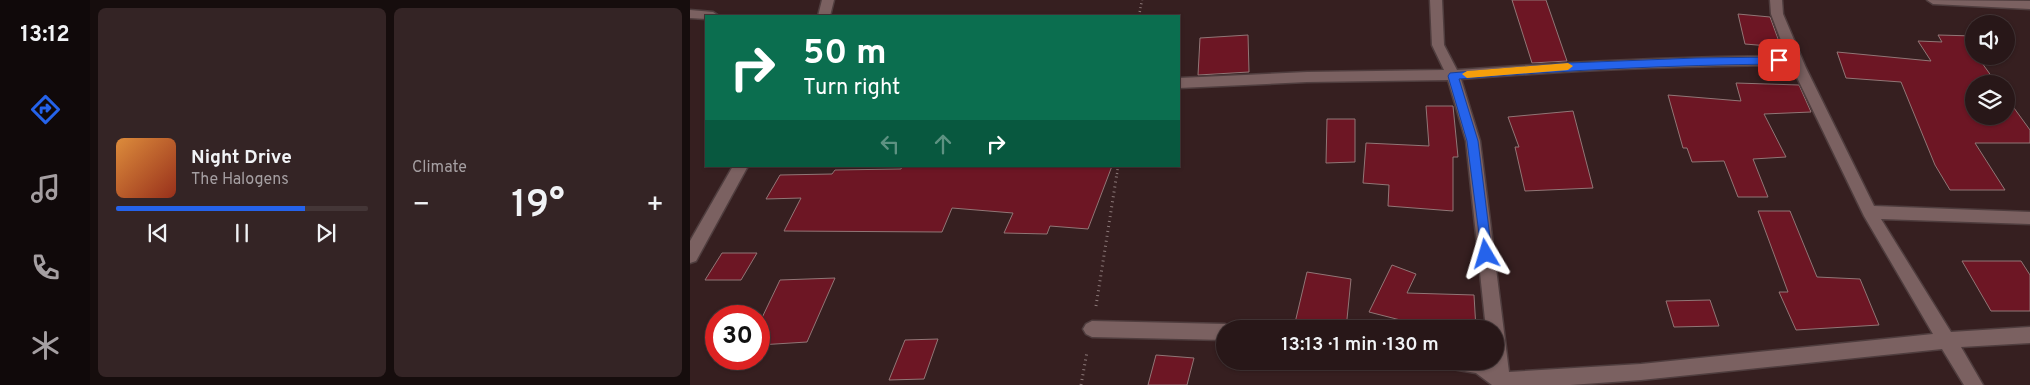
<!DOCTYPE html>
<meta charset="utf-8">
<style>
:root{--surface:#281718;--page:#342425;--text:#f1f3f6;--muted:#a59fa2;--line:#443637;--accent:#2563eb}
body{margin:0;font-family:Overpass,sans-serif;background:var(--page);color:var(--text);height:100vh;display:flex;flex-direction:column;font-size:19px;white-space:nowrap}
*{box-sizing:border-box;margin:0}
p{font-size:16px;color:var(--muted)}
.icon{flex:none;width:28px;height:28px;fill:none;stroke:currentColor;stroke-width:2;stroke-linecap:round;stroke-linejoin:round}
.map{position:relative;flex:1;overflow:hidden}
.panel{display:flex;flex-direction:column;gap:8px;padding:8px;background:#160d0d;width:600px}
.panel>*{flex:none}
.hud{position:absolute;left:15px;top:15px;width:475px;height:152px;border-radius:0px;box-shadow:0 1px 4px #0004,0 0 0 1px var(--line);background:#0b6e4f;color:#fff;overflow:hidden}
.buttons{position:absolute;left:1275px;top:15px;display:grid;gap:10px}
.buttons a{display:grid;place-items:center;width:50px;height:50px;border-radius:50%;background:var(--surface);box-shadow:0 1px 4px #0004,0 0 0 1px var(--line);font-size:25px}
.speed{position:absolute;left:15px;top:305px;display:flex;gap:10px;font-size:25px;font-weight:700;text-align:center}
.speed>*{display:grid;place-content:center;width:65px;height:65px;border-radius:50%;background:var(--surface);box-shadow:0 1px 4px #0004,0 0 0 1px var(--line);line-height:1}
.speed .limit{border:8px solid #d22;background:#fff;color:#111}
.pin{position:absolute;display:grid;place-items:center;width:42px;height:42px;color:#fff;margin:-21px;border-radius:10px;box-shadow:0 2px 8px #0006}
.me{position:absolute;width:55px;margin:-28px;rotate:353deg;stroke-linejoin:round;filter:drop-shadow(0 0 4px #0008)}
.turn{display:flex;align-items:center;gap:18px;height:105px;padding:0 15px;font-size:22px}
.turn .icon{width:65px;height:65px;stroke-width:2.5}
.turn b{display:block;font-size:35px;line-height:42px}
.lanes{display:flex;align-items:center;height:48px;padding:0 15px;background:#0003;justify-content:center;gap:25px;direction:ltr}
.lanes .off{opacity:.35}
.big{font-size:38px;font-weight:600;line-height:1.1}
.panel .card{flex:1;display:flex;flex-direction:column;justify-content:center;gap:8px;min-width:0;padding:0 18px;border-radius:8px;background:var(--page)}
.song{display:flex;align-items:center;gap:15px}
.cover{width:60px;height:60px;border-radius:8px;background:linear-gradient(135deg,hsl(30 70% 55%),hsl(10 70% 35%))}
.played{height:5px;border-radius:2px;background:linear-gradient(90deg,var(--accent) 75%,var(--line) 75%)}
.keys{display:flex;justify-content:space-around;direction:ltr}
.heat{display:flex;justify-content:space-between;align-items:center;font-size:28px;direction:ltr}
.panel .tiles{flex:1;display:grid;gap:8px;grid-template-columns:repeat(2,1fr)}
.trip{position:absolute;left:526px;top:320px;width:288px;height:50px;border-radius:25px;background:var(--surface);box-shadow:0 1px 4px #0004,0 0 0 1px var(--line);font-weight:600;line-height:50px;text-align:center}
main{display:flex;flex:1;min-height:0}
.tab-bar{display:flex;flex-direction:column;width:90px;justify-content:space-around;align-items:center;background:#10090a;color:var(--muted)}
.tab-bar .icon{width:35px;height:35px}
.tab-bar .selected{color:var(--accent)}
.tab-bar b{font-size:22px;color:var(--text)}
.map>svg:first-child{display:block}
</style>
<main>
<nav class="tab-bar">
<b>13:12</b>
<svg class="icon selected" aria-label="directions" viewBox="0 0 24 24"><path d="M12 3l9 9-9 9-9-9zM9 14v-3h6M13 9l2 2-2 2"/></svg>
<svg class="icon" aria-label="music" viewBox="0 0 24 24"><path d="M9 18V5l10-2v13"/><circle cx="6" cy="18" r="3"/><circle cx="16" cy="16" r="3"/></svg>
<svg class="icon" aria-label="phone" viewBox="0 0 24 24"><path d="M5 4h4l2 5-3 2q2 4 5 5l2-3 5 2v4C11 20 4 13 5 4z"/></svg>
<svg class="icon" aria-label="climate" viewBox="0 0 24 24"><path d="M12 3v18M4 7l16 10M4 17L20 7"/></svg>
</nav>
<section class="panel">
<div class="tiles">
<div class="card">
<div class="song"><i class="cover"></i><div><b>Night Drive</b><p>The Halogens</p></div></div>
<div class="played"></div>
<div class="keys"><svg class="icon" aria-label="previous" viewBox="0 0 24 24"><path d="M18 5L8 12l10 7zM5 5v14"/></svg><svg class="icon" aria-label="pause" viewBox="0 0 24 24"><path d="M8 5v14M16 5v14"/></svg><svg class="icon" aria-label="next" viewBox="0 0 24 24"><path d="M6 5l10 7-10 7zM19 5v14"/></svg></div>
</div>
<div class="card"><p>Climate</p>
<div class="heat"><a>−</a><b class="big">19°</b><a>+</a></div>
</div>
</div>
</section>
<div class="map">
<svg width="1340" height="385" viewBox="0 0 1340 385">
<rect width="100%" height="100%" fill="#361f20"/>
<g fill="#6d1624" stroke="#917676">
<polygon points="822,0 856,0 877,61 842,63"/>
<polygon points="1048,14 1080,17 1091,47 1055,44"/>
<polygon points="558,35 559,72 508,75 510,38"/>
<polygon points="1248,35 1284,36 1284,56 1287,56 1307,84 1284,84 1284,116 1316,116 1316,97 1340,130 1340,143 1285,143 1315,190 1260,190 1245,165 1211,82 1156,78 1147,52 1241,61 1228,41 1252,42"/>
<polygon points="1046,83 1109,85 1121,112 1074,114 1096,157 1063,159 1078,197 1048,197 1034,161 1002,162 997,148 993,148 978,95 1051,101"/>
<polygon points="736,106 763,106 768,157 763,157 763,211 698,206 699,185 673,183 676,143 739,146"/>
<polygon points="883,111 903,188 835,191 825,147 829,147 818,117"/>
<polygon points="637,119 665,119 665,162 636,163"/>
<polygon points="212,166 422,166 398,229 360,226 357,234 314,233 323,213 262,208 252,232 94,231 111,198 76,199 90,175 142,174 145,170 211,169"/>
<polygon points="1068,211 1100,211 1127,277 1170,279 1189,325 1106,330 1089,292 1098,292"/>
<polygon points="32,253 67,253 51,280 15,280"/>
<polygon points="1272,261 1331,261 1340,275 1340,311 1301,311"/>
<polygon points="702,265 726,274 717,293 784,295 786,329 734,329 734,326 679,312"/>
<polygon points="617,272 661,279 656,329 618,329 604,327"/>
<polygon points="145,278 117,342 69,345 69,324 90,280"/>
<polygon points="1020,300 1029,326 984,327 976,301"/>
<polygon points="248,339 234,379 199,380 215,340"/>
<polygon points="466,355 504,358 497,385 458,385"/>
</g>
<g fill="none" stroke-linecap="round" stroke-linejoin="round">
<g stroke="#4f3d3e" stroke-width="3">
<g id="street">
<polygon points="132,0 144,0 140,16 128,16"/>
<path d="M740,0H752L754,45L767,70C877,62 987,57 1097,56L1081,14L1080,0H1092L1093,14L1116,68L1184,206L1340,212V224L1191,219L1261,332L1340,327V343L1271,347L1293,385H1274L1252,349L951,380L880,385H802L786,373L751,367L748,361H805V329H796L776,141L758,80L617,82L489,88V78L617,72L754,70L742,45ZM1101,65L1174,216L1243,334L951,364L819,372L790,141L771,79C881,70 991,66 1101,65Z"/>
<polygon points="1237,0 1340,1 1340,9 1243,4"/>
<polygon points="0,10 23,12 29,16 16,16 16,19 0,18"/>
<polygon points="43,166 58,166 6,261 0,263 0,241"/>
<polygon points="402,321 535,324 542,329 535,329 535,340 402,337 396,334 393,329 396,324"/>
</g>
</g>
<g stroke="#8c7979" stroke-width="2.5" stroke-dasharray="1 3" stroke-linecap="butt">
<polyline points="449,16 452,0"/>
<polyline points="427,174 428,166"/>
</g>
<g stroke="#8c7979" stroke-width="3" stroke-dasharray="1 4" stroke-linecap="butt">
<polyline points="406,306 427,173"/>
<polyline points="391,385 397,352"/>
</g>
<use href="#street" fill="#7b6161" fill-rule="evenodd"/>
</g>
<path fill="#2563eb" stroke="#184099" d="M1089,57L1094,60L1089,64C982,65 876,70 769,79L788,141L802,254L800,257H792L777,141L758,76L760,73L879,63L1006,58Z"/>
<polygon fill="#f59e0b" points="878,63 883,66 878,70 777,78 772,74 777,71"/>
</svg>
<div class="buttons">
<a><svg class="icon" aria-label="sound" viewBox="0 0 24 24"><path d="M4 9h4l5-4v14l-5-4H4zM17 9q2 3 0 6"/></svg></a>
<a><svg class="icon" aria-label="layers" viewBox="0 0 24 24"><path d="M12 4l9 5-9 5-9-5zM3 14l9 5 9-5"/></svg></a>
</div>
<div class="speed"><div class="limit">30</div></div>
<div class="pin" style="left:1089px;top:60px;background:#d93025"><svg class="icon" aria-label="arrive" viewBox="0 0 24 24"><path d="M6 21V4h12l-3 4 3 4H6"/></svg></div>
<svg class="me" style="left:796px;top:254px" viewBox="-20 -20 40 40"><path d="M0-17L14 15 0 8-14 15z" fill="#2563eb" stroke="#fff" stroke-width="4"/></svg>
<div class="trip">13:13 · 1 min · 130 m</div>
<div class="hud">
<div class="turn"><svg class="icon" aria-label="right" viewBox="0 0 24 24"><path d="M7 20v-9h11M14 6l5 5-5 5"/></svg><div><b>50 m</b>Turn right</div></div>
<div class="lanes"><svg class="icon off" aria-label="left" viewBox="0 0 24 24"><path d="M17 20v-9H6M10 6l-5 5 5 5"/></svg><svg class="icon off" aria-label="ahead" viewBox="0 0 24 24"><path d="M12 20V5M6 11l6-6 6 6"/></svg><svg class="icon" aria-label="right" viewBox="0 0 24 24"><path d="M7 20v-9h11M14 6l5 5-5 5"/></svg></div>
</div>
</div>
</main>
